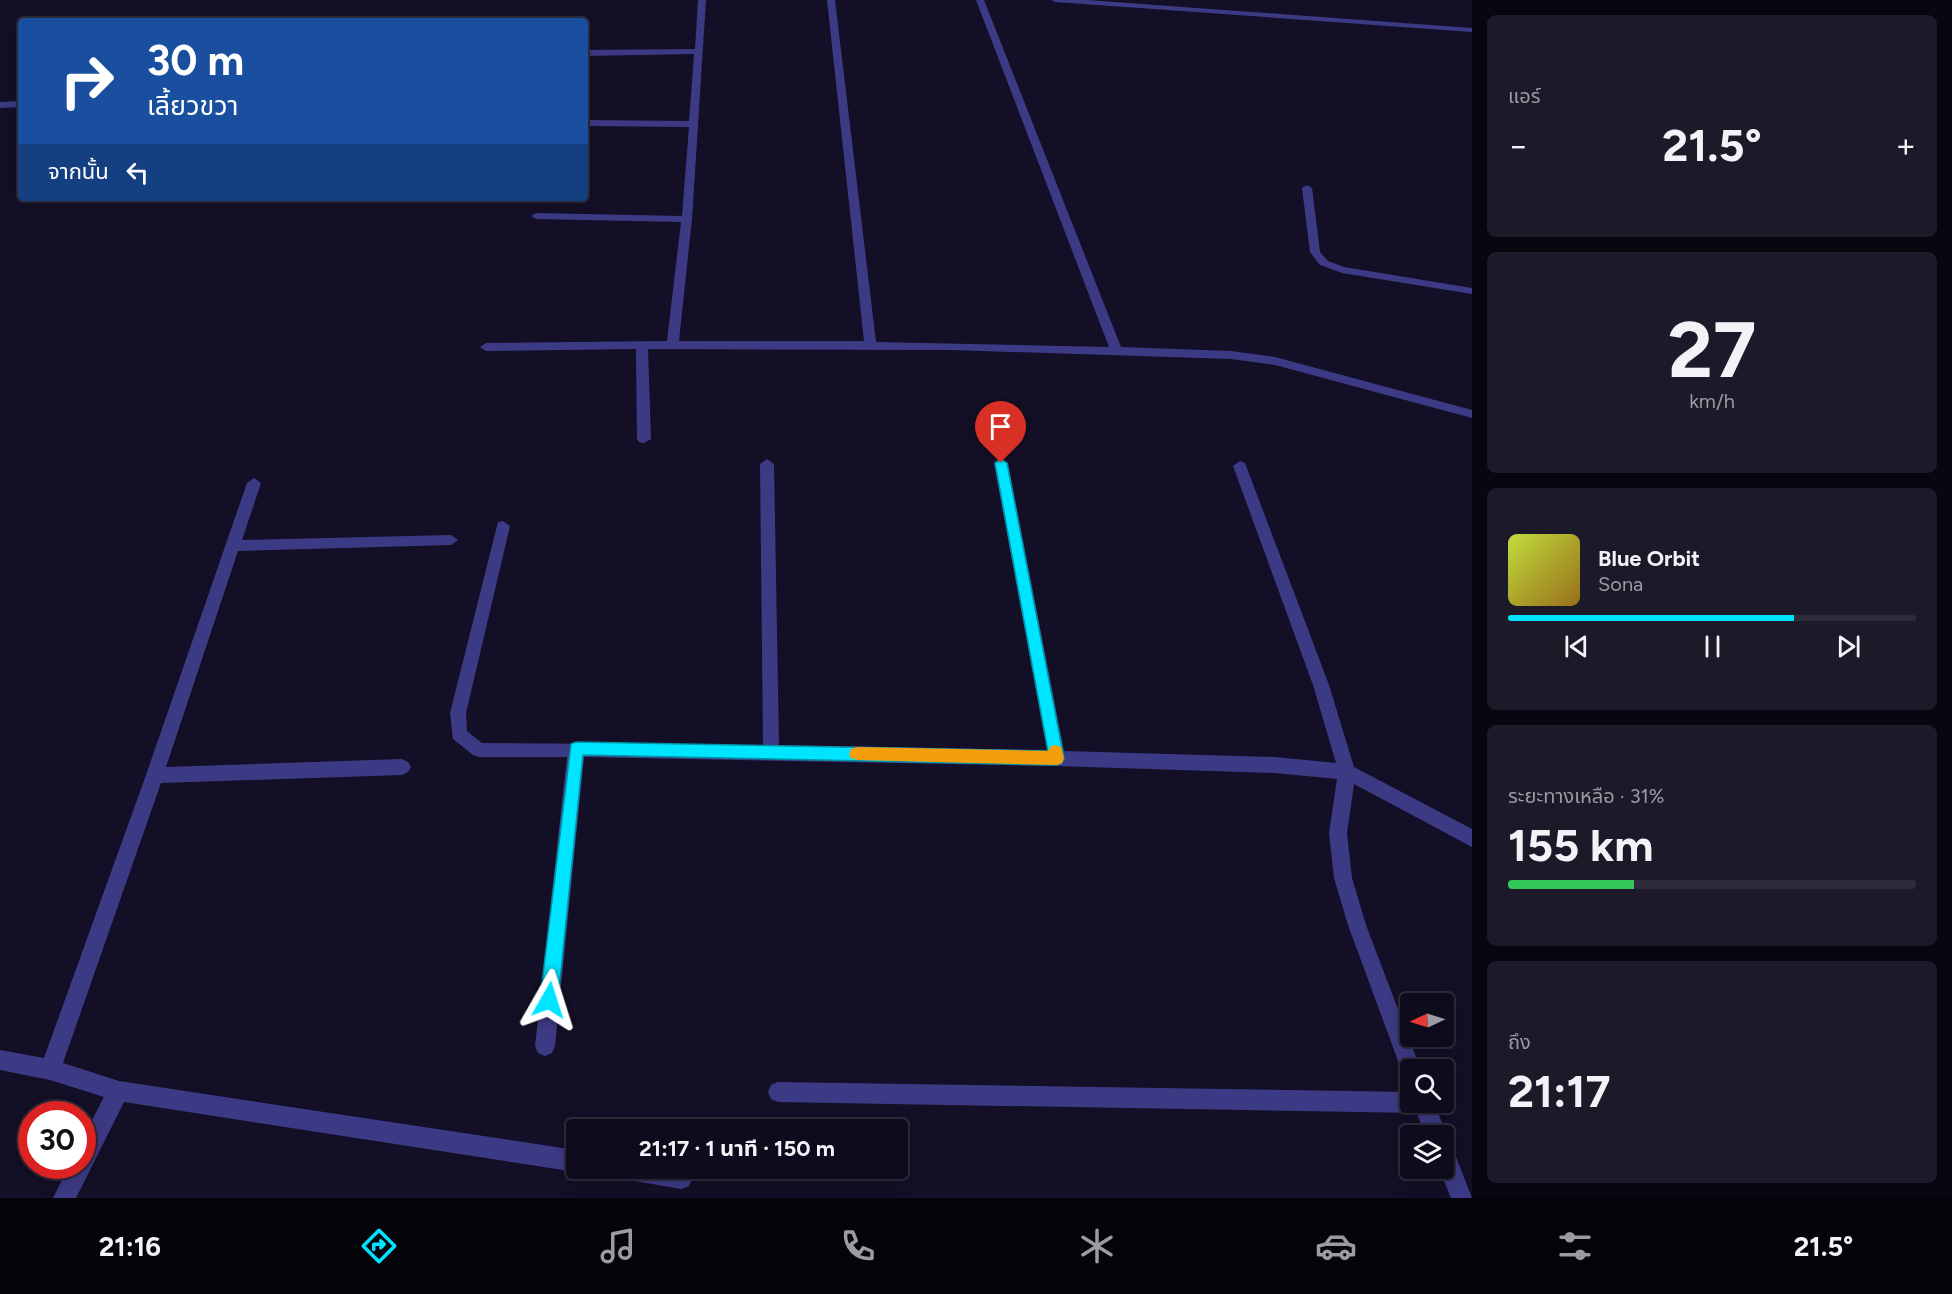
<!DOCTYPE html>
<html lang="th">
<meta charset="utf-8">
<style>
:root{--surface:#0e0b1c;--page:#1c1929;--text:#f1f3f6;--muted:#9b9ba3;--line:#2e2b3b;--accent:#00e5ff}
body{margin:0;font-family:Figtree,"Noto Sans Thai",sans-serif;background:var(--page);color:var(--text);height:100vh;display:flex;flex-direction:column;font-size:22px;white-space:nowrap}
*{box-sizing:border-box;margin:0}
p{font-size:20px;color:var(--muted)}
.icon{flex:none;width:33px;height:33px;fill:none;stroke:currentColor;stroke-width:2;stroke-linecap:round;stroke-linejoin:round}
.map{position:relative;flex:1;overflow:hidden}
.side{display:flex;flex-direction:column;gap:15px;padding:15px;background:#08060f;width:480px}
.side>*{flex:none}
.hud{position:absolute;left:18px;top:18px;width:570px;height:183px;border-radius:6px;box-shadow:0 3px 15px #0003,0 0 0 2px var(--line);background:#1a4fa0;color:#fff;overflow:hidden}
.needle{width:39px;rotate:266deg}
.fabs{position:absolute;left:1400px;top:993px;display:grid;gap:12px}
.fabs a{display:grid;place-items:center;width:54px;height:54px;border-radius:6px;background:var(--surface);box-shadow:0 3px 15px #0003,0 0 0 2px var(--line);font-size:30px}
.speed{position:absolute;left:18px;top:1101px;display:flex;gap:12px;font-size:30px;font-weight:700;text-align:center}
.speed>*{display:grid;place-content:center;width:78px;height:78px;border-radius:50%;background:var(--surface);box-shadow:0 3px 15px #0003,0 0 0 2px var(--line);line-height:1}
.speed .limit{border:9px solid #d22;background:#fff;color:#111}
.pin{position:absolute;display:grid;place-items:center;width:51px;height:51px;color:#fff;margin:-62px -26px;border-radius:50% 50% 50% 0;rotate:-45deg;box-shadow:0 0 6px #0007}
.pin .icon{rotate:45deg}
.me{position:absolute;width:66px;margin:-33px;rotate:6deg;stroke-linejoin:round;filter:drop-shadow(0 0 4px #0008)}
.turn{display:flex;align-items:center;gap:21px;height:126px;padding:0 30px;font-size:27px}
.turn .icon{width:78px;height:78px;stroke-width:2.5}
.turn b{display:block;font-size:42px;line-height:51px}
.then{display:flex;align-items:center;height:57px;padding:0 30px;background:#0003;gap:12px;font-size:22px}
.big{font-size:45px;font-weight:700;line-height:1.1}
.side .widget{flex:1;display:flex;flex-direction:column;justify-content:center;gap:9px;min-width:0;padding:0 21px;border-radius:9px;background:var(--page)}
.side .dial{align-items:center;gap:0}
.dial b{font-size:78px;line-height:1}
.song{display:flex;align-items:center;gap:18px}
.cover{width:72px;height:72px;border-radius:9px;background:linear-gradient(135deg,hsl(70 70% 55%),hsl(40 70% 35%))}
.played{height:6px;border-radius:3px;background:linear-gradient(90deg,var(--accent) 70%,var(--line) 70%)}
.keys{display:flex;justify-content:space-around;direction:ltr}
.heat{display:flex;justify-content:space-between;align-items:center;font-size:33px;direction:ltr}
.charge{height:9px;border-radius:4px;background:linear-gradient(90deg,#34c759 31%,var(--line) 0)}
.trip{position:absolute;left:566px;top:1119px;width:342px;height:60px;border-radius:6px;background:var(--surface);box-shadow:0 3px 15px #0003,0 0 0 2px var(--line);font-weight:700;line-height:60px;text-align:center}
.tabs{display:flex;height:96px;justify-content:space-around;align-items:center;background:#06040b;color:var(--muted)}
.tabs .icon{width:42px;height:42px}
.tabs .current{color:var(--accent)}
.tabs b{font-size:27px;color:var(--text)}
main{display:flex;flex:1;min-height:0}
.map>svg:first-child{display:block}
</style>
<main>
<div class="map">
<svg width="1472" height="1198" viewBox="0 0 1472 1198">
<rect width="100%" height="100%" fill="#130f26"/>
<g fill="none" stroke-linecap="round" stroke-linejoin="round">
<polygon fill="#3d3a85" fill-rule="evenodd" points="21,101 21,107 0,108 0,102"/>
<g fill="#3d3a85" fill-rule="evenodd">
<polygon points="698,0 706,0 692,219 679,341 864,341 827,0 835,0 876,342 1109,347 976,0 984,0 1121,347 1231,351 1275,357 1472,410 1472,418 1275,365 1231,359 952,350 648,349 651,439 644,443 639,442 637,439 636,349 486,351 480,347 486,343 667,341 681,222 536,219 531,216 536,213 682,216 689,127 585,126 585,120 689,121 694,54 585,56 585,50 695,49"/>
<polygon points="1051,0 1087,0 1472,28 1472,32 1055,2"/>
<polygon points="1307,185 1312,188 1320,252 1328,261 1344,267 1472,288 1472,294 1342,273 1320,265 1310,252 1302,188"/>
<polygon points="1001,458 1008,463 1064,751 1275,757 1336,763 1313,685 1233,466 1240,461 1245,463 1329,685 1354,767 1472,829 1472,847 1354,784 1347,833 1352,878 1366,925 1421,1070 1410,1070 1410,1080 1404,1077 1348,925 1334,878 1329,833 1337,779 1275,773 1057,766 584,757 555,1046 552,1053 545,1056 538,1053 535,1046 567,757 479,757 473,755 453,739 450,713 498,522 503,521 510,526 466,713 467,731 482,743 763,745 760,464 767,459 774,464 779,745 1047,750 994,463"/>
<polygon points="254,478 261,483 242,540 451,535 458,540 451,545 238,551 166,767 402,759 408,762 411,767 408,772 402,775 161,783 63,1063 119,1081 576,1150 576,1168 584,1169 576,1172 124,1102 76,1198 53,1198 69,1166 82,1166 82,1139 104,1097 50,1080 0,1070 0,1050 44,1058 146,775 247,483"/>
<polygon points="778,1082 1410,1092 1410,1102 1434,1102 1447,1136 1444,1142 1451,1144 1472,1198 1451,1198 1439,1168 1443,1168 1443,1136 1425,1136 1417,1113 778,1102 771,1099 768,1092 771,1085"/>
<polygon points="612,1168 685,1168 689,1170 692,1178 689,1186 681,1189 623,1179 615,1176"/>
</g>
</g>
<polygon fill="#00e5ff" stroke="#0095a6" stroke-width="1.5" points="1001,459 1007,463 1064,758 1062,763 1057,765 583,755 558,1000 556,1007 549,1009 543,1007 540,1000 571,744 576,742 1048,751 995,463"/>
<polygon fill="#f59e0b" points="1055,745 1061,747 1064,758 1062,763 1057,765 857,760 851,758 849,754 851,749 857,747 1048,751 1050,747"/>
</svg>
<div class="fabs">
<a><svg class="needle" viewBox="-14 -14 28 28"><path d="M0-13l5 13h-10z" fill="#e53935"/><path d="M0 13l5-13h-10z" fill="#9b9ba3"/></svg></a>
<a><svg class="icon" aria-label="search" viewBox="0 0 24 24"><circle cx="10" cy="10" r="6"/><path d="M15 15l6 6"/></svg></a>
<a><svg class="icon" aria-label="layers" viewBox="0 0 24 24"><path d="M12 4l9 5-9 5-9-5zM3 14l9 5 9-5"/></svg></a>
</div>
<div class="speed"><div class="limit">30</div></div>
<div class="pin" style="left:1001px;top:463px;background:#d93025"><svg class="icon" aria-label="arrive" viewBox="0 0 24 24"><path d="M6 21V4h12l-3 4 3 4H6"/></svg></div>
<svg class="me" style="left:549px;top:1000px" viewBox="-20 -20 40 40"><path d="M0-17L14 15 0 8-14 15z" fill="#00e5ff" stroke="#fff" stroke-width="4"/></svg>
<div class="trip">21:17 · 1 นาที · 150 m</div>
<div class="hud">
<div class="turn"><svg class="icon" aria-label="right" viewBox="0 0 24 24"><path d="M7 20v-9h11M14 6l5 5-5 5"/></svg><div><b>30 m</b>เลี้ยวขวา</div></div>
<div class="then">จากนั้น<svg class="icon" aria-label="left" viewBox="0 0 24 24"><path d="M17 20v-9H6M10 6l-5 5 5 5"/></svg></div>
</div>
</div>
<section class="side">
<div class="widget"><p>แอร์</p>
<div class="heat"><a>−</a><b class="big">21.5°</b><a>+</a></div>
</div>
<div class="widget dial"><b>27</b><p>km/h</p></div>
<div class="widget">
<div class="song"><i class="cover"></i><div><b>Blue Orbit</b><p>Sona</p></div></div>
<div class="played"></div>
<div class="keys"><svg class="icon" aria-label="previous" viewBox="0 0 24 24"><path d="M18 5L8 12l10 7zM5 5v14"/></svg><svg class="icon" aria-label="pause" viewBox="0 0 24 24"><path d="M8 5v14M16 5v14"/></svg><svg class="icon" aria-label="next" viewBox="0 0 24 24"><path d="M6 5l10 7-10 7zM19 5v14"/></svg></div>
</div>
<div class="widget"><p>ระยะทางเหลือ · 31%</p><b class="big">155 km</b><div class="charge"></div></div>
<div class="widget"><p>ถึง</p><b class="big">21:17</b></div>
</section>
</main>
<nav class="tabs">
<b>21:16</b>
<svg class="icon current" aria-label="directions" viewBox="0 0 24 24"><path d="M12 3l9 9-9 9-9-9zM9 14v-3h6M13 9l2 2-2 2"/></svg>
<svg class="icon" aria-label="music" viewBox="0 0 24 24"><path d="M9 18V5l10-2v13"/><circle cx="6" cy="18" r="3"/><circle cx="16" cy="16" r="3"/></svg>
<svg class="icon" aria-label="phone" viewBox="0 0 24 24"><path d="M5 4h4l2 5-3 2q2 4 5 5l2-3 5 2v4C11 20 4 13 5 4z"/></svg>
<svg class="icon" aria-label="climate" viewBox="0 0 24 24"><path d="M12 3v18M4 7l16 10M4 17L20 7"/></svg>
<svg class="icon" aria-label="car" viewBox="0 0 24 24"><path d="M5 17H2v-5l4-1 3-4h7l3 4 3 1v5h-3M9 17h6M6 11h13"/><circle cx="7" cy="17" r="2"/><circle cx="17" cy="17" r="2"/></svg>
<svg class="icon" aria-label="filters" viewBox="0 0 24 24"><path d="M4 7h16M4 17h16"/><circle cx="9" cy="7" r="2"/><circle cx="15" cy="17" r="2"/></svg>
<b>21.5°</b>
</nav>
